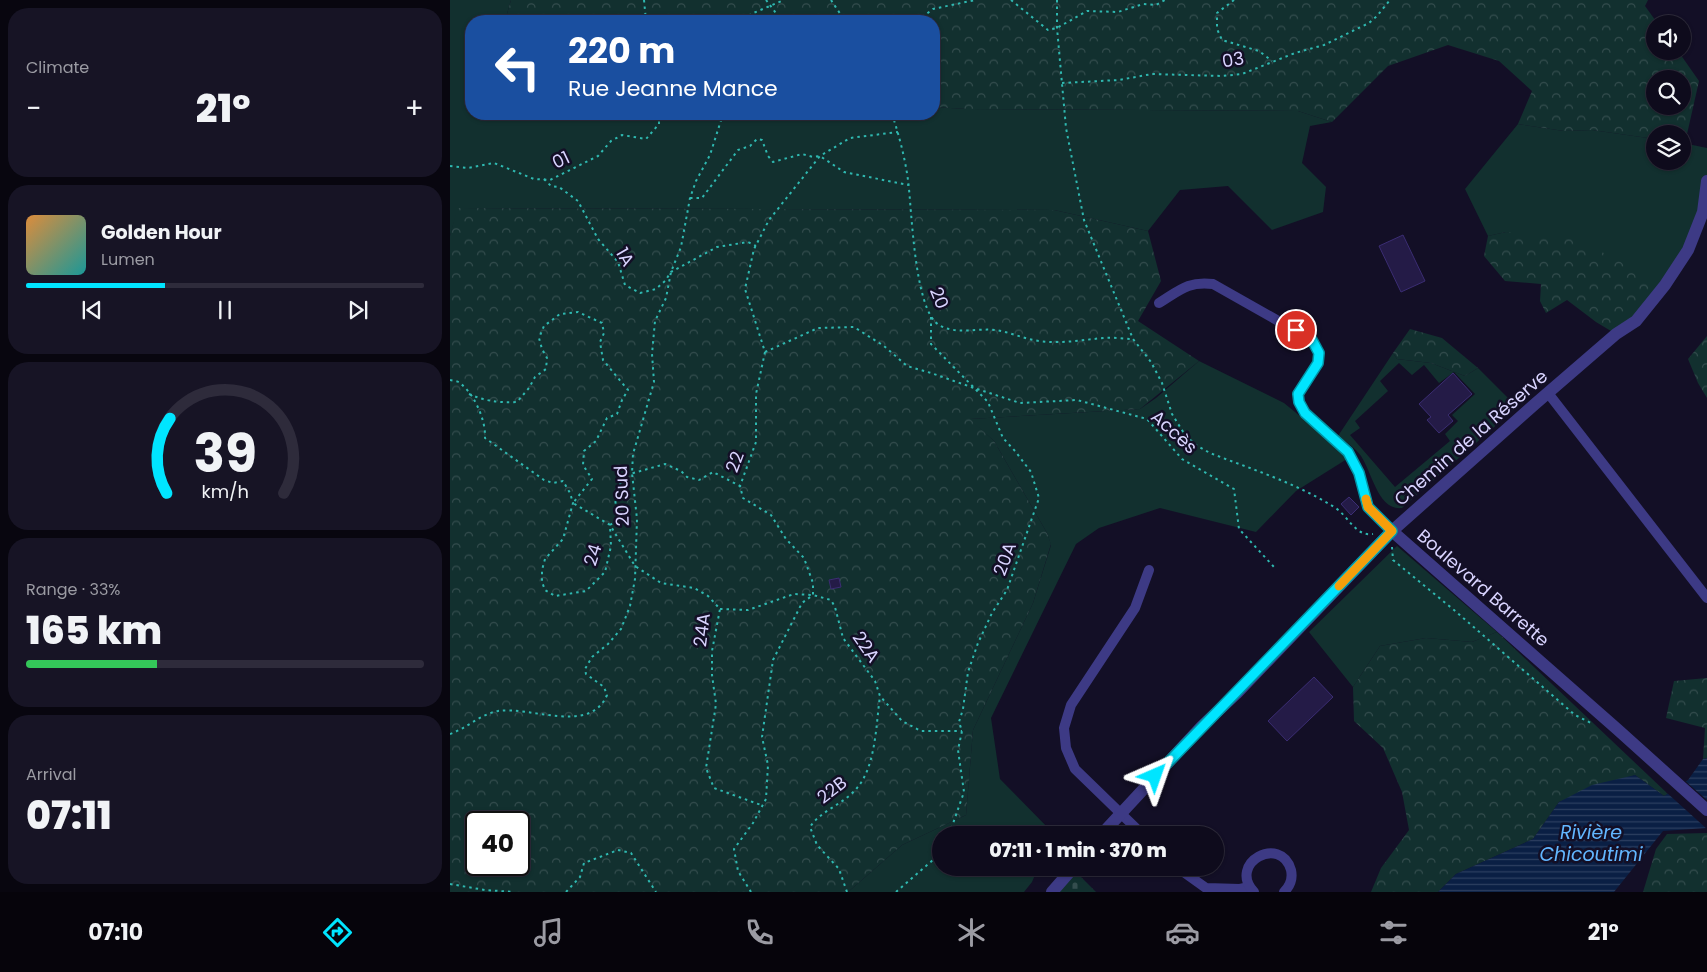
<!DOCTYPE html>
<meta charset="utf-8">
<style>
:root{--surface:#0e0b1c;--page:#171425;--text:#f1f3f6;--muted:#9b9ba3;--line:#2e2b3b;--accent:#00e5ff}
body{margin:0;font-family:Poppins,sans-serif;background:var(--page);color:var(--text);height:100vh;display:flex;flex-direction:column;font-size:19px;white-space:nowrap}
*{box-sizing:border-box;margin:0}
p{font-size:16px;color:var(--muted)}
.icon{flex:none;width:28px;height:28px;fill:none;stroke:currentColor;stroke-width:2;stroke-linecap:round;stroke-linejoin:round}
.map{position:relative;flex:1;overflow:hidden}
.panel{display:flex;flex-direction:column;gap:8px;padding:8px;background:#08060f;width:450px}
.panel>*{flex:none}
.guide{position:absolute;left:15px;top:15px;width:475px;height:105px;border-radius:20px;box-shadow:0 1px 4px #0004,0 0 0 1px var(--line);background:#1a4fa0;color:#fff;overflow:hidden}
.controls{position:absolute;left:1196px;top:15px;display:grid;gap:10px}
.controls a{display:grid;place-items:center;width:45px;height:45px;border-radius:50%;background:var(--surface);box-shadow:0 1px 4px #0004,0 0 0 1px var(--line);font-size:25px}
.speed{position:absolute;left:15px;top:811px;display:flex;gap:10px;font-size:25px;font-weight:700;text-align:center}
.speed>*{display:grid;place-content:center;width:65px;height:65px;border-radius:50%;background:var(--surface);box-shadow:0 1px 4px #0004,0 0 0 1px var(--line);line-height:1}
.speed .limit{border:2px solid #111;border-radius:8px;background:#fff;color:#111}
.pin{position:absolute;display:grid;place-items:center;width:42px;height:42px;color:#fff;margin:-21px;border:2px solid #fff;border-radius:50%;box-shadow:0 1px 5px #0007}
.me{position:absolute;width:55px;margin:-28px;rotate:43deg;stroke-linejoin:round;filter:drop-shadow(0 0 4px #0008)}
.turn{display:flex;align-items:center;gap:18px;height:105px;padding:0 20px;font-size:22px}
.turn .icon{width:65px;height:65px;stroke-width:2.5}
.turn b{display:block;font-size:35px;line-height:42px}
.big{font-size:38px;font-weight:800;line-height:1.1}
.panel .tile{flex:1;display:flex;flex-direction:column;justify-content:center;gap:8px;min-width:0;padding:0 18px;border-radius:20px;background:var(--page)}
.panel .dial{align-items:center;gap:0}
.dial svg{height:130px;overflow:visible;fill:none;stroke:var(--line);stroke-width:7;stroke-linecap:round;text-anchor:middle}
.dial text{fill:var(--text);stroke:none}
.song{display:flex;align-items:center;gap:15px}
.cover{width:60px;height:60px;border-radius:8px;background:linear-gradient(135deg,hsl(30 70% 55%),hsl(180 70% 35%))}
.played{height:5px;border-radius:2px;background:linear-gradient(90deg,var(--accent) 35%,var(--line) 35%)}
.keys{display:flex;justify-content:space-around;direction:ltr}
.heat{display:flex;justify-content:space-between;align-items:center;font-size:28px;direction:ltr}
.charge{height:8px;border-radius:4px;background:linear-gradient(90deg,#34c759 33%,var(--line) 0)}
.trip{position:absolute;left:482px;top:826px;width:292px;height:50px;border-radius:25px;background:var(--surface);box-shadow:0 1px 4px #0004,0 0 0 1px var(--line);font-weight:800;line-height:50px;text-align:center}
.dock{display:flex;height:80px;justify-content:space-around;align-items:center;background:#06040b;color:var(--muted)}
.dock .icon{width:35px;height:35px}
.dock .current{color:var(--accent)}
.dock b{font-size:22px;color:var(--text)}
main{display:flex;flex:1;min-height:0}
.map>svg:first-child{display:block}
</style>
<main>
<section class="panel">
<div class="tile"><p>Climate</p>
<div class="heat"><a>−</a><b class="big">21°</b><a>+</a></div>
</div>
<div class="tile">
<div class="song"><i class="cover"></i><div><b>Golden Hour</b><p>Lumen</p></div></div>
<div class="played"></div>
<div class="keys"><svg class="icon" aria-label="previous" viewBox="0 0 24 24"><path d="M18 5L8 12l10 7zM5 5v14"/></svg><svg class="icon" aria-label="pause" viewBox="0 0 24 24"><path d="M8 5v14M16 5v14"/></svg><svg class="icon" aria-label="next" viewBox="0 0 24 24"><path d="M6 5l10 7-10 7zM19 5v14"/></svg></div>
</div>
<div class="tile dial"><svg viewBox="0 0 100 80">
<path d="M14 69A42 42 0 1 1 86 69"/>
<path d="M14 69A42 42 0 0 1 16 23" stroke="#00e5ff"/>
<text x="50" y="56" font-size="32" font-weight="700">39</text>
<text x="50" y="72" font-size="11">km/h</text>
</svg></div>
<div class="tile"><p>Range · 33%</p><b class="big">165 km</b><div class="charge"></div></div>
<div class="tile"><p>Arrival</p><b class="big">07:11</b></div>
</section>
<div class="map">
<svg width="1257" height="892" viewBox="0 0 1257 892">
<defs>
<pattern id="forest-crowns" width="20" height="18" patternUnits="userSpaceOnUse" patternTransform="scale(1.25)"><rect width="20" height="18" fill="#12302f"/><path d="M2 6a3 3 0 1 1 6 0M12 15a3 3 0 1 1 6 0" fill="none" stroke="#344d4e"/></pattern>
<pattern id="cemetery-stones" width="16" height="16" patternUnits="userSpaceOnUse" patternTransform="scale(1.25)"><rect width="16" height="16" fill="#12302f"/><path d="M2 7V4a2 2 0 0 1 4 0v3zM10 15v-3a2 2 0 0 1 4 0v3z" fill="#344d4e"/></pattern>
<pattern id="water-rules" width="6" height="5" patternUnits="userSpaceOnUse" patternTransform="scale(1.25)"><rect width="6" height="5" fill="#0a1f44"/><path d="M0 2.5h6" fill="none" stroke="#2d3f60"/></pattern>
</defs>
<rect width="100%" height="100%" fill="#130f26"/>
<g fill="#12302f" fill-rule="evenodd">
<polygon points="0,0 61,0 55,21 21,21 21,114 484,114 484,107 518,109 848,111 882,122 860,126 852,163 876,187 873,212 822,230 778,186 730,190 698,231 604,210 8,208 0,236"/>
<polygon points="1068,124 1114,131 1142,130 1205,139 1205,161 1232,161 1233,143 1257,148 1257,217 1215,285 1056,232 1038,236 1015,189"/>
<path d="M943,353L947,359L981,363L1015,376L1028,368L1067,407L952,508C928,511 922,472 911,456C905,448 896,442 888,436ZM949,363L962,375L974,365L989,383L1004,372L1025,394L1002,415L1008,421L995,434L1000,441L945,487L900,435L910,428L905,421L938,391L930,381Z"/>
<polygon points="749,361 834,403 883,443 897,459 846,491 806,532 710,508 649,528 626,544 541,718 550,779 603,833 602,835 491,835 491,868 588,868 582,882 574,892 398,892 452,845 516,815 523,730 583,603 601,545 597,533 544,441 519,419 690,409 706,398"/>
<polygon points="947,546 1047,632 1022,642 976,638 930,646 903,687 859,632"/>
</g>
<g fill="url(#forest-crowns)" fill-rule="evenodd">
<path d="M61,0H1198L1195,6L1208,24H1205V51H1228L1249,81L1235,143H1233L1232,134H1205V139L1142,130L1114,131L1068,124L1082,91L1049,61L998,45L938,66L882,122L848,111L517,109L484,107V21H55ZM1205,79H1232V106H1205Z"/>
<path d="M7,208L604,210L698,231L711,281L688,321L749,361L690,409L520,419L544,441L597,533L601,544L583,603L523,730L516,815L452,845L398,892H0V236ZM26,822H69V865H26Z"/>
<polygon points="1056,232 1129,240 1215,285 1166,334 1146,322 1117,300 1096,313 1090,301 1091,284 1055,281 1034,256 1038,236"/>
<polygon points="960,329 992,338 1028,368 1015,376 981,363 947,359 943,353"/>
<polygon points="1257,336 1257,398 1248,383 1238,359"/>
<polygon points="1047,632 1218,794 1214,796 1185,775 1109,802 1083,839 1006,874 988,892 921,892 931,868 959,830 952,792 933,748 904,721 903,687 930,646 976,638 1022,642"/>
<polygon points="1257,678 1257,758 1253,759 1255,728 1216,718 1224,681"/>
<polygon points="1257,833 1257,892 1193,892 1206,849 1217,834"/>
</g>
<polygon fill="url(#cemetery-stones)" points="622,868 646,892 602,892"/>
<polygon fill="url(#water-rules)" points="1257,758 1257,828 1213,831 1164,892 988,892 1006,874 1083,839 1109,802 1142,785 1185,775 1214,796 1238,780 1253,759"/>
<polygon fill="#130f26" points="1234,780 1257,800 1257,829 1216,792"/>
<g fill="#241b47" stroke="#3b2d73">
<polygon points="953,235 975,281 951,292 929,246"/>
<polygon points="1003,373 1022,394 998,415 1003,421 989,433 977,420 981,417 969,404"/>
<polygon points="899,497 909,507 901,515 891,504"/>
<polygon points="389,578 391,587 381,589 379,580"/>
<polygon points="864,677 883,697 837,741 818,721"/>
</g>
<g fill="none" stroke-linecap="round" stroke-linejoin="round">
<g stroke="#2fb8b0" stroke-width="2" stroke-dasharray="2.5 4" stroke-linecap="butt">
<polyline points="194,0 196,21"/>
<polyline points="316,0 332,21"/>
<polyline points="381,0 395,21"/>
<polyline points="561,0 598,30 607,28 637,11 668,12 693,4 706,5 715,0"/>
<path d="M607,0V28L616,128L634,220L683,339L701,362L712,383L722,414L735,435L746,445L760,453C801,469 846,483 884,507C898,515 905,537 923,534"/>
<polyline points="784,0 767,13 767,29 772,40 809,51 822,61"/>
<polyline points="295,21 301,14 334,0"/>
<polyline points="467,21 483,9 525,0"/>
<polyline points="612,83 669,80 702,74 772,76 792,74 845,53 874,45 919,23 927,16 940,0"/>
<path d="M442,114C449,135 455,158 458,180C462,210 464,310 489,325C506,335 526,328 545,330C560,332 574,339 589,341C611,344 632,340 653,338C663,337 674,339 683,339"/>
<polyline points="0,166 18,168 44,163 84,179 100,180 148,156 161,141 172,135 196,139 209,124 209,114"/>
<polyline points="94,179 101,186 109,187 128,201 148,239 168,262 175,285 190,293 206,289 215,281 221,272 267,247 298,242 306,246"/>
<polyline points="240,198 252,198 288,150 300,146 307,139 312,140 318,156 323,162 352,154 363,157 370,156 394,172 458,185"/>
<polyline points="481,317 481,344 538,402 553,438 565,451 581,472 589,498 557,590 542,613 528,643 518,672 513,709 509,722 512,731 508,750 514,792 499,835"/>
<polyline points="315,352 368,328 404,327 434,346 457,366 481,373 524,388 570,403 627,400 697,419 732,459 784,489 789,529 824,567"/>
<path d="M0,380C4,381 9,381 11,384C25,395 36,421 35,438L94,480L103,483L113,481L120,493L123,503L113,539L95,559L92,570V582L95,590L105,596L136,591L155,572L161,546L160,525L168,520L165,499L173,476L215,464L231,471L237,477L249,480L263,472L290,486"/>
<path d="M19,394C35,401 49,403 67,402L79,388L85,377L96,369L97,358L92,349L89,338L94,326L110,314L128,312L152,323L154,333L150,342L153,360L178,390L172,400L167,414L157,418L146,441L134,451L133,465L142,479L123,503L160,525L185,566L211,583L244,588L258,596L270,609L262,651V675L266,704L256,768L264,788L311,805"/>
<polyline points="942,547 943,560 1004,610 1125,715 1143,724"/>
<polyline points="270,609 298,610 344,594 363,595 381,600 385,607 393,638 425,681 430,696 452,721 471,731 512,731"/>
<path d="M0,734C17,728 31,714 48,711C81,706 140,735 157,695L154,687L136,674L135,669L142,657L158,644L171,629L180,606L185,579L187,519L182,473L183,454L204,382L202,354L205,321L216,298L221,272L231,247L240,198L246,181L260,155L273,114"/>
<polyline points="0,884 35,890 64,892"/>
<polyline points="116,892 130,877 134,863 168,850 181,853 206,892"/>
<polyline points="301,892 288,871 284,849 303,823 316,799 318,765 312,737 323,660 352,603 363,595 363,583 354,558 336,539 321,515 293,498 290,486 306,442 306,394 315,352 295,289 304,249 319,220 370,156 400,138 448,132"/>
<path d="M397,892L389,869L367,845L360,827C370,811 394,804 407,788C426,766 426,724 430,696"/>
<polyline points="446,892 491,853"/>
</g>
<g stroke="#3d3a85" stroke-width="10">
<path d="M709,303C730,290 738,281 763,284L862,340L869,353L868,363L848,393L849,402L855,413L898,452L909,473L918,507L942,531"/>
<polyline points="1098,393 1257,598"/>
<polyline points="693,835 625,769 616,748 614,728 621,705 685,608 699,570"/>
<polyline points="728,868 756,888 790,889 799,887"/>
<path d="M804,892C777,863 831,834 841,870C843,879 840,886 834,892"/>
</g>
<g stroke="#3d3a85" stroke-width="12">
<polyline points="942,531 1167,729 1257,810"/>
<polyline points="651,835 752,726 786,694 942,531 1085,404 1166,334 1186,321 1215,285 1238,250 1253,212 1257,181"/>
<polyline points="602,892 623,868"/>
</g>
</g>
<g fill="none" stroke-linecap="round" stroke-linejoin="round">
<g stroke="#0095a6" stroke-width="12">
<polyline id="route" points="705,776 942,531 918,507 909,473 898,452 855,413 849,402 848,394 868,363 869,353 862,340 846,330"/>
</g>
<use href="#route" stroke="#00e5ff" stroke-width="9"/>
<polyline stroke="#f59e0b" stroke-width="9" points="889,586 942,531 918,507 916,499"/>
</g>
<g text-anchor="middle" stroke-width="5" stroke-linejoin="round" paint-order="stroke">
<g font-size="18" fill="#d9d4ff" stroke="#130f26">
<text transform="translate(783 60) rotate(-10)" y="6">03</text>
<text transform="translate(111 160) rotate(-26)" y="6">01</text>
<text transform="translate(175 257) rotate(60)" y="6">1A</text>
<text transform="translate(489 298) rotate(68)" y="6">20</text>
<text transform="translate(724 432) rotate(42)" y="6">Accès</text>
<text transform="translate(1021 438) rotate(-41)" y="6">Chemin de la Réserve</text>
<text transform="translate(285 462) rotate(-70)" y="6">22</text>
<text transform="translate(172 496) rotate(-92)" y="6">20 Sud</text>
<text transform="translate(143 555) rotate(-73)" y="6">24</text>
<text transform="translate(555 559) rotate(-70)" y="6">20A</text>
<text transform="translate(1033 588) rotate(41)" y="6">Boulevard Barrette</text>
<text transform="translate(252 630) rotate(-83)" y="6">24A</text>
<text transform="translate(416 647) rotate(55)" y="6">22A</text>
<text transform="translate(382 790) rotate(-38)" y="6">22B</text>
</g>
<g font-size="19" font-style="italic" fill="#62b6ff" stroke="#130f26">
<text x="1141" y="839">Rivière<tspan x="1141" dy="22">Chicoutimi</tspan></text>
</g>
</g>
</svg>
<div class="controls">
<a><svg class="icon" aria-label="sound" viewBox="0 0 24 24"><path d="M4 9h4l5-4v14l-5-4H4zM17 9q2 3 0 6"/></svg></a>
<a><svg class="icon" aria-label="search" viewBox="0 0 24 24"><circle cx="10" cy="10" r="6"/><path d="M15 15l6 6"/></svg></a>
<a><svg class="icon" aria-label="layers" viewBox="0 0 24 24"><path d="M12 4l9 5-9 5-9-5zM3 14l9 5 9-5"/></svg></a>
</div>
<div class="speed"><div class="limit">40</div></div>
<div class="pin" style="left:846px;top:330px;background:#d93025"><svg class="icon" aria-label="arrive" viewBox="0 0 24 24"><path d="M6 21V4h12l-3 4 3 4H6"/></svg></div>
<svg class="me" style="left:705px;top:776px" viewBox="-20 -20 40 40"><path d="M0-17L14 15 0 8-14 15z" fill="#00e5ff" stroke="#fff" stroke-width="4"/></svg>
<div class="trip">07:11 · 1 min · 370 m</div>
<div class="guide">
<div class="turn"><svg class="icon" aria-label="left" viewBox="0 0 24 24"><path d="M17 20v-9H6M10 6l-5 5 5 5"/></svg><div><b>220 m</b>Rue Jeanne Mance</div></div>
</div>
</div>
</main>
<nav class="dock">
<b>07:10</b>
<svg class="icon current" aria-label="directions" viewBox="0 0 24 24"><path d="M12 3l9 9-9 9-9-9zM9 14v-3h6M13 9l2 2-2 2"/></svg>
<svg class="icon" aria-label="music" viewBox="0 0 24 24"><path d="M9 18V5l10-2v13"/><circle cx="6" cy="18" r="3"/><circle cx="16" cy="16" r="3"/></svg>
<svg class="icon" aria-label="phone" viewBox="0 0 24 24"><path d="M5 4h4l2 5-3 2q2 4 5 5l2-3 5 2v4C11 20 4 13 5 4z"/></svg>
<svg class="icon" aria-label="climate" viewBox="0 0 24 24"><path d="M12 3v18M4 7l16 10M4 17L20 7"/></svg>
<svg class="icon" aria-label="car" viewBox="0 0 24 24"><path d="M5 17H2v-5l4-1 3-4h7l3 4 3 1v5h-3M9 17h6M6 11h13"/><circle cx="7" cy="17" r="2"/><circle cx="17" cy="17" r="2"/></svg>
<svg class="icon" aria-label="filters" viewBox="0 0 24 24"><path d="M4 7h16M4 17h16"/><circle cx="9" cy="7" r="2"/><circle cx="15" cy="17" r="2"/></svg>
<b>21°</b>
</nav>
